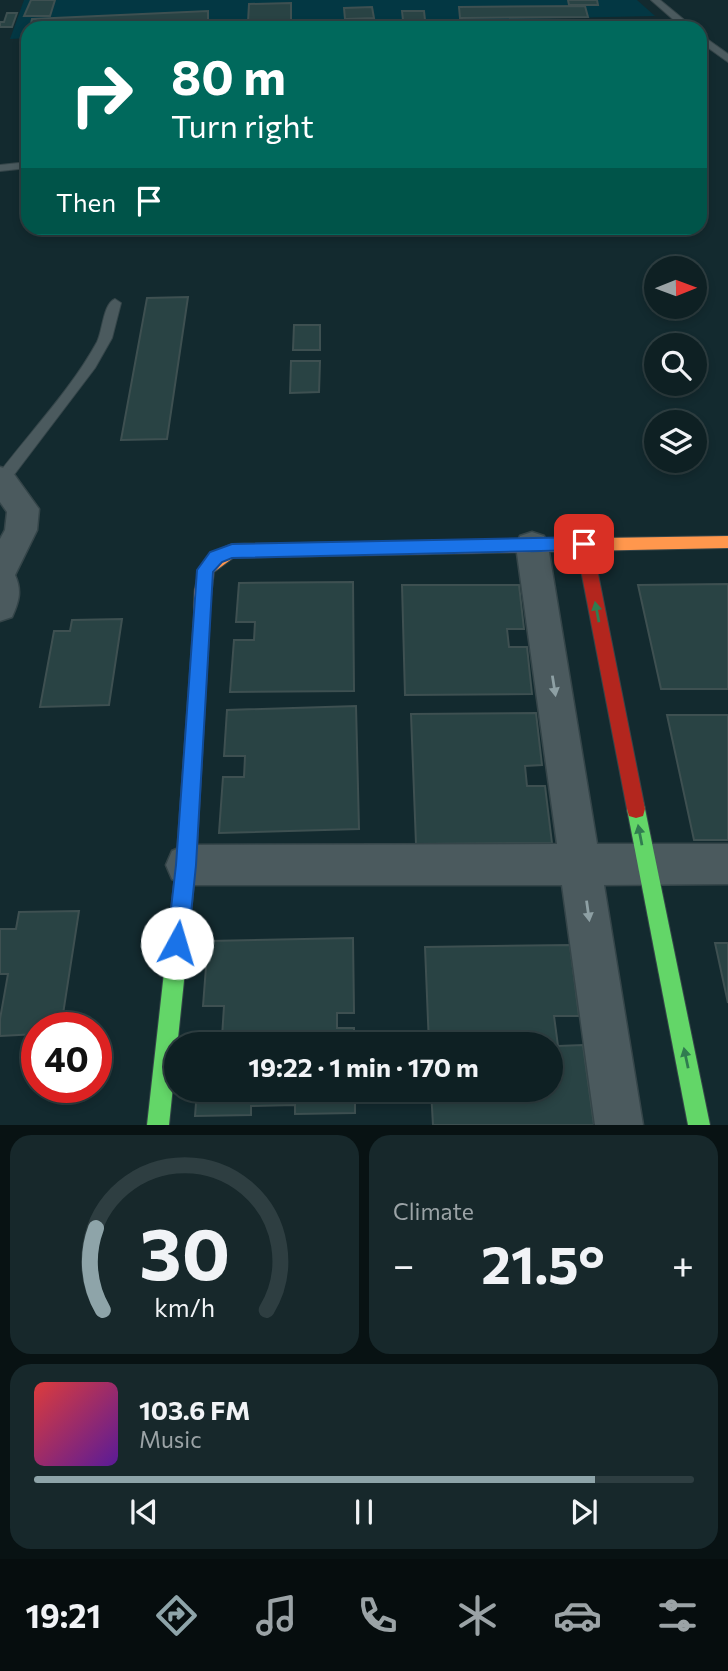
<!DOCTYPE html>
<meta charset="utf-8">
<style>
:root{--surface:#0e2023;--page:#17282b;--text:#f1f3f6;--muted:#9ba3a6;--line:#2e3e41;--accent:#8ea4a9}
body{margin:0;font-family:Commissioner,sans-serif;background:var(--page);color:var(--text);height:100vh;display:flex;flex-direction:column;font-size:26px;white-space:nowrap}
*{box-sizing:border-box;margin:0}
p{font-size:23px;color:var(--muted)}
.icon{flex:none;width:38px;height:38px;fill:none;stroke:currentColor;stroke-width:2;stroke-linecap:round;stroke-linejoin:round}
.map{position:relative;height:1125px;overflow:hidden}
.details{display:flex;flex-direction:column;gap:10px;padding:10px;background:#081213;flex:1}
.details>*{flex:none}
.top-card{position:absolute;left:21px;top:21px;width:686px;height:214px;border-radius:21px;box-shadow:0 4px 10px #0003,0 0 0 2px var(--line);background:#00695c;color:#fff;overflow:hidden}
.needle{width:46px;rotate:89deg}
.fabs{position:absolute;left:644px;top:256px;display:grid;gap:14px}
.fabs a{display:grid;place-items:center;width:63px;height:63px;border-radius:50%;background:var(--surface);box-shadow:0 4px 10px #0003,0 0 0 2px var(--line);font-size:35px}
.speed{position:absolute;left:21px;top:1012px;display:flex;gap:14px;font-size:35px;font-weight:700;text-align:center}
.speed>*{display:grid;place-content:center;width:91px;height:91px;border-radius:50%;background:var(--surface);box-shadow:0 4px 10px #0003,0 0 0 2px var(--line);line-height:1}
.speed .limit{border:10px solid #d22;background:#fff;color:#111}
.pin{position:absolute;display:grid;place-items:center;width:60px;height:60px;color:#fff;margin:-30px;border-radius:14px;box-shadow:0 4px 10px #0006}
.me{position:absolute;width:77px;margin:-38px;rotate:6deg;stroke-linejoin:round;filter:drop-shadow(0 0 5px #0008)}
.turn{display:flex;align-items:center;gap:24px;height:147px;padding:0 35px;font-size:32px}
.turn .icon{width:91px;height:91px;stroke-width:2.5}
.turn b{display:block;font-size:49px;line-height:60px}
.then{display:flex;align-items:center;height:66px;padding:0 35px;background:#0003;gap:14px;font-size:26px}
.big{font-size:52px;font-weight:700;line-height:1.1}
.details .card{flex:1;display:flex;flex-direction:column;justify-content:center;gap:10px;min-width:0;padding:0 24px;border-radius:21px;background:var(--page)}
.details .dial{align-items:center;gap:0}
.dial svg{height:182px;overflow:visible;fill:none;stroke:var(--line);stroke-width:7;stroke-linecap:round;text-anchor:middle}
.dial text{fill:var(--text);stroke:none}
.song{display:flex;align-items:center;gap:21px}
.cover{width:84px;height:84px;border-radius:10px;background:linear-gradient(135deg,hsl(0 70% 55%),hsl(270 70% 35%))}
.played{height:7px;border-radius:4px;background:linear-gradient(90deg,var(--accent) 85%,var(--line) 85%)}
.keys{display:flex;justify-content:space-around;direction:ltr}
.heat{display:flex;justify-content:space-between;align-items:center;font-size:38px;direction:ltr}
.details .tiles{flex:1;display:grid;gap:10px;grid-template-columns:1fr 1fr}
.card:last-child{grid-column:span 2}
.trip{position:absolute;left:164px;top:1032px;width:399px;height:70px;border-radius:35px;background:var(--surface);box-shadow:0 4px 10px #0003,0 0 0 2px var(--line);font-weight:700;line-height:70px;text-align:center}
.menu{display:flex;height:112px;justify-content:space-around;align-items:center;background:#060d0e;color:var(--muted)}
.menu .icon{width:49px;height:49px}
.menu .on{color:var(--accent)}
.menu b{font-size:32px;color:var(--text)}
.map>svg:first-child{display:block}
</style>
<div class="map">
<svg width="728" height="1125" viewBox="0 0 728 1125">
<rect width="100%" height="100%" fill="#132a2f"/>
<polygon fill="#033743" points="24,0 637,0 655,16 298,24 214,28 28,28 28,38 10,39"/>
<g fill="#294344" stroke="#3e5051" stroke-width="2">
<polygon points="31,0 55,0 50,16 24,16"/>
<polygon points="568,0 597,0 598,5 569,5"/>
<polygon points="291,3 291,21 248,22 249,4"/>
<polygon points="585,6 588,17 460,18 459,7"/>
<polygon points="372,7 374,18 345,19 344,8"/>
<polygon points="208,11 208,26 30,28 32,19"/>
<polygon points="402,11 424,11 425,20 403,20"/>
<polygon points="7,13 17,13 12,27 0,27 0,22 4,22"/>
<polygon points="188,297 167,439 121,440 147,298"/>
<polygon points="294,325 320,325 320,350 293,350"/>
<polygon points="291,361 320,361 319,392 290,393"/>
<polygon points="353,582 354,691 230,692 234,640 254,640 255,622 236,622 239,583"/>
<polygon points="728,584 728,689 661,689 638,585"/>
<polygon points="402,585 519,585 524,629 507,629 509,647 527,647 532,694 405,695"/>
<polygon points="122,619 109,705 40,707 54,631 70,631 72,620"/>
<polygon points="356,706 359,829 219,833 223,777 244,777 245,756 224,756 227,710"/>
<polygon points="536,713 542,765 525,766 527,786 545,786 552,843 416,844 411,714"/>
<polygon points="667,715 728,715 728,840 694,840"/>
<polygon points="79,911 61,1027 37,1027 37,1034 0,1036 0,1019 8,974 0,974 0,929 16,929 19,912"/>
<polygon points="353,938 354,1013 337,1013 337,1028 354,1028 354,1045 200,1045 201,1037 222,1037 224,1006 203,1006 208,941"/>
<polygon points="715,943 728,943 728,1003"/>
<polygon points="570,945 579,1016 554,1016 558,1046 583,1045 594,1125 433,1125 431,1090 551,1090 551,1045 429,1045 425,947"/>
<polygon points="197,1090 355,1090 355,1113 295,1114 295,1105 251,1106 251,1115 195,1116"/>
</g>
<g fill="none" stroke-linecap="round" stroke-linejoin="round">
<g stroke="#354549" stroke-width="2">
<g id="lane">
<polygon points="651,0 660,0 694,28 683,28"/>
<polygon points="700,34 728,54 728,62 700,42"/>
<polygon points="28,162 28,168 0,171 0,165"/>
<path d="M115,299L121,303L112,338L95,368L7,484L0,485V472C32,430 72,388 97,342C103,330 103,304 115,299Z"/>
</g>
</g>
<g stroke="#354549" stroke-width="3">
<g id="street">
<path d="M0,467L11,470L39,509L37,530L15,575C22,591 19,601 12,617L0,621V539L5,530L7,512L0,502Z"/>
<polygon points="532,532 544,536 548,546 597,844 728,844 728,884 604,885 643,1125 595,1125 562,885 186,885 172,879 166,865 172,851 186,845 557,844 516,546 520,536"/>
</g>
</g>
<g stroke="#354549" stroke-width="2">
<g id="fast">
<polygon points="202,609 208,611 210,616 196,865 169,1125 147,1125 176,865 194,616 196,611"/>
<polygon points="636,800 643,802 645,809 710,1125 688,1125 627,809 629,802"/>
</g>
</g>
<g stroke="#354549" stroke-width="2">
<path id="slow" d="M728,536V548L233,558L214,572L208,621L202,623L196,621C193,614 194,607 194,599C195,571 205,554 232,544Z"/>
</g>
<g stroke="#354549" stroke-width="2">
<polygon id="jam" points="584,538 589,539 592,544 645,809 643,816 636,818 629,816 627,809 576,544 579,539"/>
</g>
<use href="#lane" fill="#4b5a5e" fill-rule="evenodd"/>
<use href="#street" fill="#4b5a5e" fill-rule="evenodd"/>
<use href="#fast" fill="#63d668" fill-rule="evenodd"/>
<use href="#slow" fill="#ff974d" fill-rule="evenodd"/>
<use href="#jam" fill="#b3261e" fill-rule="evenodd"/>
</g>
<defs><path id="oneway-solid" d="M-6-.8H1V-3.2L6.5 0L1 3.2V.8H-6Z" transform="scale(1.75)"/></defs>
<g fill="#307c50">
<use href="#oneway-solid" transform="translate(597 612) rotate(-101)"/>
<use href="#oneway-solid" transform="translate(640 835) rotate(-101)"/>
<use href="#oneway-solid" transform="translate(686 1058) rotate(-102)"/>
</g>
<g fill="#8ea0a4">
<use href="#oneway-solid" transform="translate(554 686) rotate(81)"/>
<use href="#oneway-solid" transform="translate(588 911) rotate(82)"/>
</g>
<polygon fill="#1a73e8" stroke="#114b97" stroke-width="2" points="584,537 591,544 584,550 232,558 222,562 213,572 196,865 188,943 185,950 177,953 170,950 167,943 176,865 197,570 210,552 232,544"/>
</svg>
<div class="fabs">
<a><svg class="needle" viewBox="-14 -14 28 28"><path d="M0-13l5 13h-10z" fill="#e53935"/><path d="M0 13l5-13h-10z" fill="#9ba3a6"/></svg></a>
<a><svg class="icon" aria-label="search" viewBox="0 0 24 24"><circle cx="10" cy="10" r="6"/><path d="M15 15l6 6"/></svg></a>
<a><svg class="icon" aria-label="layers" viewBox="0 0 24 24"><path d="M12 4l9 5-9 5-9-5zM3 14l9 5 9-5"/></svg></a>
</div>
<div class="speed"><div class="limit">40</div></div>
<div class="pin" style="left:584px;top:544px;background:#d93025"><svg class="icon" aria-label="arrive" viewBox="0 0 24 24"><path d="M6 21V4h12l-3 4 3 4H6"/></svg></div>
<svg class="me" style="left:177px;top:943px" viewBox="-20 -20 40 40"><circle r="19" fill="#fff"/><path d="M0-13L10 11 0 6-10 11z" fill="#1a73e8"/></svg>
<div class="trip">19:22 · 1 min · 170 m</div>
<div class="top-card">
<div class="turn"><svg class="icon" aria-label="right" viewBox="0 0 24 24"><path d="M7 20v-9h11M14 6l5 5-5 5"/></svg><div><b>80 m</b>Turn right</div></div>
<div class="then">Then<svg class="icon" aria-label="arrive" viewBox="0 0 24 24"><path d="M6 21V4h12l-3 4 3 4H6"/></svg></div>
</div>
</div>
<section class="details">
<div class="tiles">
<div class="card dial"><svg viewBox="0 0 100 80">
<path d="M14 69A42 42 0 1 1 86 69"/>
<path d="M14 69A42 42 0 0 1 11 33" stroke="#8ea4a9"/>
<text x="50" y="56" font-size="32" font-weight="700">30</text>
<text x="50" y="72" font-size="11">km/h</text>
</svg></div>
<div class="card"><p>Climate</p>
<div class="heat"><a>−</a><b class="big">21.5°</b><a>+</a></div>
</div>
<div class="card">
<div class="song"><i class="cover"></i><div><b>103.6 FM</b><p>Music</p></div></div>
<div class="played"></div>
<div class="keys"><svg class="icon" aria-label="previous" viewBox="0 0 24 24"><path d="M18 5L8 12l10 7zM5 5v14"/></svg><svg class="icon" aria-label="pause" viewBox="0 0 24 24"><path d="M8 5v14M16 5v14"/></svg><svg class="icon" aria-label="next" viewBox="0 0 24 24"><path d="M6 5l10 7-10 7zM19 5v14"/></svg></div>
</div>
</div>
</section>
<nav class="menu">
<b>19:21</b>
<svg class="icon on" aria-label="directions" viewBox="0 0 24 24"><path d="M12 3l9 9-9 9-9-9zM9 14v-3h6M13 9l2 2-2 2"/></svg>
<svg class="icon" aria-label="music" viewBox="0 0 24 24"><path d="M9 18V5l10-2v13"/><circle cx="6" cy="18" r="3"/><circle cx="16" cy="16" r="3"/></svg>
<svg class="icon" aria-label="phone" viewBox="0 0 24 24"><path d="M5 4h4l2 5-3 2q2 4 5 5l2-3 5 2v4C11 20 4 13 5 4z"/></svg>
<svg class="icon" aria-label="climate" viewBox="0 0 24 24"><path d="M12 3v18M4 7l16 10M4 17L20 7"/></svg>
<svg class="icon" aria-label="car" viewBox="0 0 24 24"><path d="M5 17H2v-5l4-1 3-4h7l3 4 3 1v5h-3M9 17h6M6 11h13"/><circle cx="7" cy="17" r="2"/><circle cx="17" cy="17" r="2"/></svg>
<svg class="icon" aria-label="filters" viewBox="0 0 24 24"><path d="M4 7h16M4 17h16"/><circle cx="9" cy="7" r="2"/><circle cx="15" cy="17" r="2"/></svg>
</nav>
